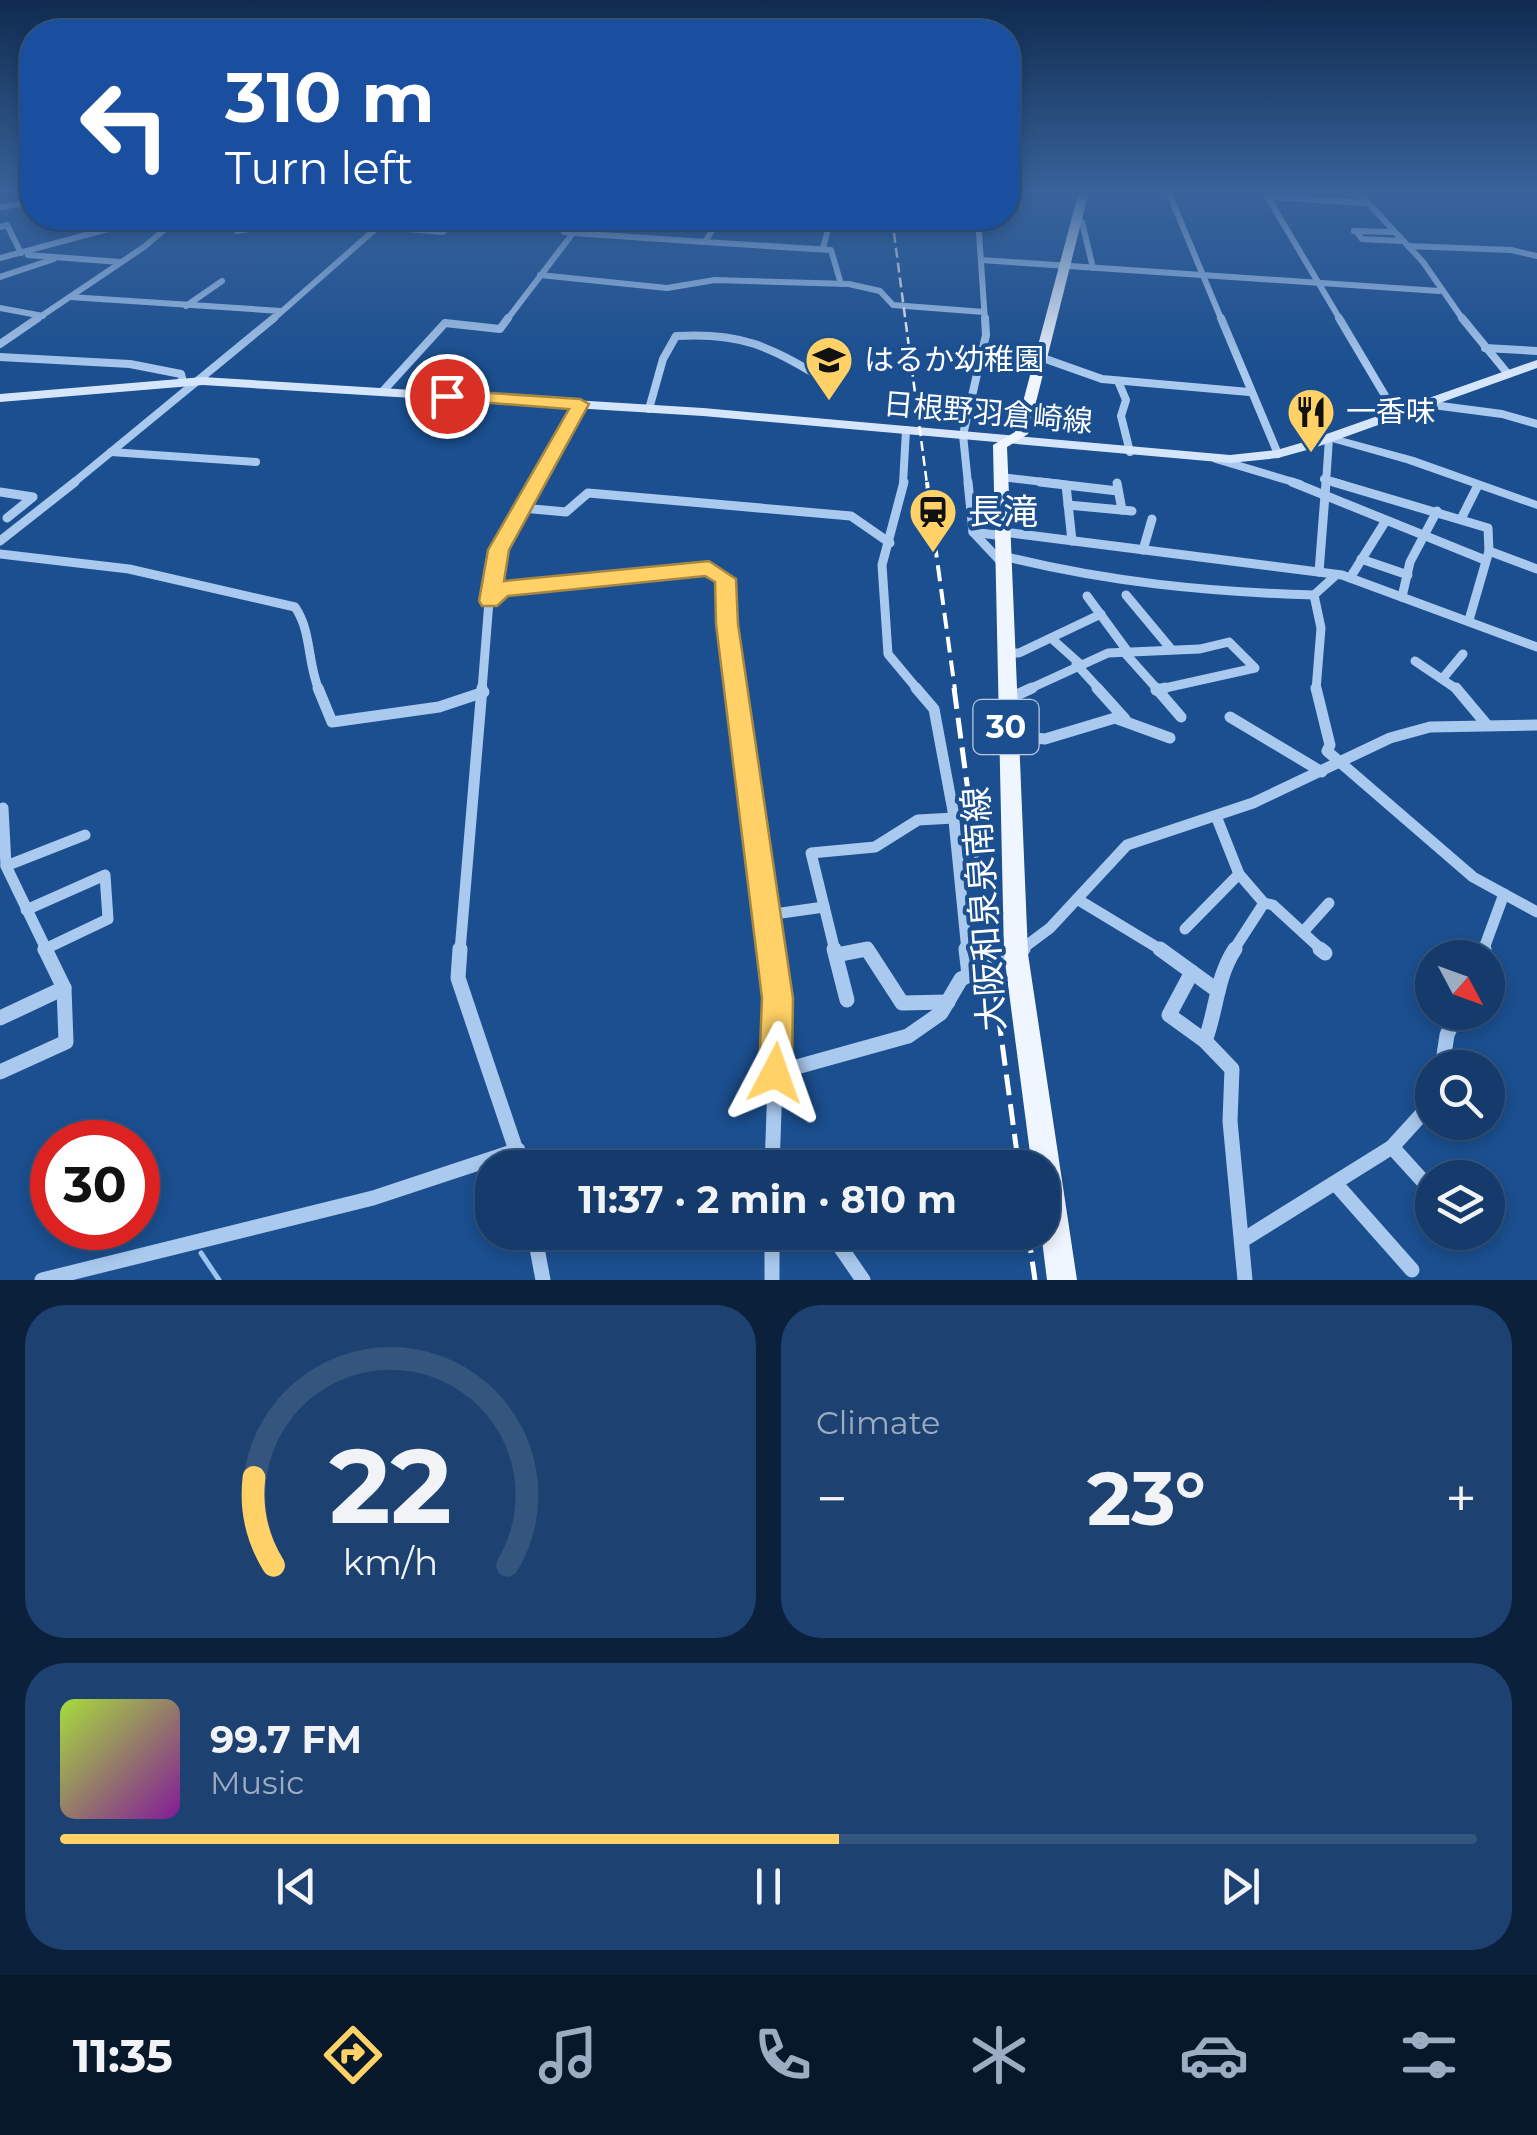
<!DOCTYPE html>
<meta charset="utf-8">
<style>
:root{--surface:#143b6b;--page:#1d4271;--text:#f1f3f6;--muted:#9dadc1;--line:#33557e;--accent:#ffd166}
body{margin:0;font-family:Montserrat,"Noto Sans JP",sans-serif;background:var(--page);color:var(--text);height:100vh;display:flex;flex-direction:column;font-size:38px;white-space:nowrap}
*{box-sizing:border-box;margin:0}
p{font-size:32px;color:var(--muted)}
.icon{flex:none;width:55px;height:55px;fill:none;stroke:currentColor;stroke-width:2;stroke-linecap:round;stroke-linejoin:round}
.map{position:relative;height:1280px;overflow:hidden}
.details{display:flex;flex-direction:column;gap:25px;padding:25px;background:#0b203b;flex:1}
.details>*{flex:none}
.hud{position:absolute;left:20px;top:20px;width:1000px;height:210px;border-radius:40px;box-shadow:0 5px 15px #0003,0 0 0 2px var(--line);background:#1a4fa0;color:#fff;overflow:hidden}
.needle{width:65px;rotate:131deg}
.controls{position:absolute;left:1415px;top:940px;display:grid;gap:20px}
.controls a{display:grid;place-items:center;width:90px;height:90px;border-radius:50%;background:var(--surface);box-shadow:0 5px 15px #0003,0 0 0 2px var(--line);font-size:50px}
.speed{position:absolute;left:30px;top:1120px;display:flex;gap:20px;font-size:50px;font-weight:700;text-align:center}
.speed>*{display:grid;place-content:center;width:130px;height:130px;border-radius:50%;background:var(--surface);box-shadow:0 5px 15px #0003,0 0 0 2px var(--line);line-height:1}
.speed .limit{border:15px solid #d22;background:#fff;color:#111}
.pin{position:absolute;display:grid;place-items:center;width:85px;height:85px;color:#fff;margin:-42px;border:5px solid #fff;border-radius:50%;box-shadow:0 2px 10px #0007}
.me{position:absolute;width:110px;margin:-55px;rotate:4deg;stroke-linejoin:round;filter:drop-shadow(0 0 8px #0008)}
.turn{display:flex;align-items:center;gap:35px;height:210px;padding:0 40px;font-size:45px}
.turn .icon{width:130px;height:130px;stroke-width:2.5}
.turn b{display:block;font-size:70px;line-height:85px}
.big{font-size:75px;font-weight:700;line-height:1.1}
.details .tile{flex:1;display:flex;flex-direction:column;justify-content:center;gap:15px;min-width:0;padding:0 35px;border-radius:40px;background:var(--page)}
.details .dial{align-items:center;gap:0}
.dial svg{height:260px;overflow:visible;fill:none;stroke:var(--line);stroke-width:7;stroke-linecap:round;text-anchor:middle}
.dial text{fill:var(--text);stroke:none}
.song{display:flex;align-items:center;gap:30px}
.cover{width:120px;height:120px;border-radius:15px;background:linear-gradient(135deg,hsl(80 70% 55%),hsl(290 70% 35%))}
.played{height:10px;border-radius:5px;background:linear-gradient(90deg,var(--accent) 55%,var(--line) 55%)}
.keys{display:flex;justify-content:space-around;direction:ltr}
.heat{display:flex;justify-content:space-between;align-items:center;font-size:55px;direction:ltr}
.details .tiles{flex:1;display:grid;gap:25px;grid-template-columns:1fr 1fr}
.tile:last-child{grid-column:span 2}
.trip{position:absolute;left:475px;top:1150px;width:585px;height:100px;border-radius:40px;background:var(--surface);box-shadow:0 5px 15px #0003,0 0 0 2px var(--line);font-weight:700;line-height:100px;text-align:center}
.menu{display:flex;height:160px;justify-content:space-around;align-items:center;background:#08182b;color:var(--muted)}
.menu .icon{width:70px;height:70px}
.menu .selected{color:var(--accent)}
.menu b{font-size:45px;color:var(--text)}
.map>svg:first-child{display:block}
</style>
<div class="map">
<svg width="1537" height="1280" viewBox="0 0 1537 1280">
<rect width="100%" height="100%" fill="#1b4f8f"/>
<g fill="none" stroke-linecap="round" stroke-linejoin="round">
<polyline stroke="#9cc4f0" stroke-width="5" points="201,1253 219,1280"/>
<polyline stroke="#a9c9ee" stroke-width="9" points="973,532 1002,563"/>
<g stroke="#a9c9ee" stroke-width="6">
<polyline points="1168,191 1222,321"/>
<polyline points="1264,191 1341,321"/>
<polyline points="1357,191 1423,262 1464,321"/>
<polyline points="1269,197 1367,203"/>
<polyline points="0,207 32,202"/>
<polyline points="978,218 985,321"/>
<polyline points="1074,219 1082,222 1093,268"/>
<polyline points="303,220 443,232 458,218"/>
<polyline points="0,227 7,225 21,253"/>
<polyline points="238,230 259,218"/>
<polyline points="237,231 303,220 295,218"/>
<polyline points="1354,231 1393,232"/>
<polyline points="1356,231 1362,239 1400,241"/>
<polyline points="573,233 564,232 575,218"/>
<polyline points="705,242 831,250 841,284"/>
<polyline points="1408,246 1511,250 1537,256"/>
<polyline points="823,248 831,218"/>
<polyline points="28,255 120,262"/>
<polyline points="0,258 149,218"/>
<polyline points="981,260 1439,291"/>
<polyline points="540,275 667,288 715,280 849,284 880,291 893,305 984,312"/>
<polyline points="0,277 54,259"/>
<polyline points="70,297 281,311"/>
<polyline points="186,306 222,281"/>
<polyline points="0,308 43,316"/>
<polyline points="34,321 144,247 177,219"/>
<polyline points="271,321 388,218"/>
<polyline points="506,321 573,233 705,242 713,229 712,218"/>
</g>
<g stroke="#a9c9ee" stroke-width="8">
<polyline points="1221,318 1278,454"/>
<polyline points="1339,318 1387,399 1502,414 1537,424"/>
<polyline points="1462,318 1508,374"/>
<polyline points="0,344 38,318"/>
<polyline points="1485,348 1537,351"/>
<polyline points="0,357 130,364 181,374 183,382"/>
<polyline points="1040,357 1102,379 1249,392"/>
<polyline points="1118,381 1126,400 1121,416 1130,452"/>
<polyline points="383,391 445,323 500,329 508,318"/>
<path d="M649,409L663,359L676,336C741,332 768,346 822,378"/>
<polyline points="111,452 256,462"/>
<polyline points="1216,459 1300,484"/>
<polyline points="1001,477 1061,484"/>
<polyline points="1324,479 1341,484"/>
<polyline points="72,484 274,318"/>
<polyline points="535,484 580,404"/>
<polyline points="903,484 906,430"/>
<polyline points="968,484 963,435 986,335 985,318"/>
<polyline points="1326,484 1329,438"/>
</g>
<g stroke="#a9c9ee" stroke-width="9">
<polyline points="904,482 882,565 888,654 918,690"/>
<polyline points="968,482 973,532 1003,536"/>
<polyline points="1040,482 1118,491"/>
<polyline points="1292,482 1485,560"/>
<polyline points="1333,482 1488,528 1489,551 1469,620"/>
<polyline points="1117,483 1122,510"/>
<polyline points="1066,485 1072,541"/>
<polyline points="0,492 33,497 7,518"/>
<polyline points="1068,505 1132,511"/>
<polyline points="522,508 566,512 588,493 851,516 890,543"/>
<polyline points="1461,519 1477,487"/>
<polyline points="1003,532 1342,575 1537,647"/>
<polyline points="0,541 75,482"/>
<polyline points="1143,550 1152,519"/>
<polyline points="1489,551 1537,569"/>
<path d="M0,554L129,569L295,607C312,632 307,662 319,690"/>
<path d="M1003,556C1106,582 1208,592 1314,595L1335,576"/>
<polyline points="1361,559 1408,575"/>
<polyline points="1319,572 1326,482"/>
<polyline points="1350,578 1385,522"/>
<polyline points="1126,595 1171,649"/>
<polyline points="1314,595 1321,628 1316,690"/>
<polyline points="1087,596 1128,652"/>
<polyline points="1402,597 1410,562 1437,511"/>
<polyline points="490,600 498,550 536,482"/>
<polyline points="1051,638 1079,663"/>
<polyline points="1124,652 1158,690"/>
<polyline points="1006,653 1019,653 1101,614"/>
<polyline points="1415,661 1458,690"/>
<polyline points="1076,664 1100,690"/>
<polyline points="1443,678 1463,654"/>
<polyline points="482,690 489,601 502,589 709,568 725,579 736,690"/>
<polyline points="1027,690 1108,653 1200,649 1229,642 1255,668 1156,690"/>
</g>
<g stroke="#a9c9ee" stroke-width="11">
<polyline points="318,688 332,722 439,707 484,692"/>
<polyline points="736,688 772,951"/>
<polyline points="916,688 934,709 953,811 967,951"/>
<polyline points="1097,688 1125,719"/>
<polyline points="1156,688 1181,717"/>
<polyline points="1316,688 1330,745 1327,751 1473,877 1537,912"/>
<polyline points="1456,688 1487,725"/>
<polyline points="1156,690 1165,688"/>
<polyline points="1006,700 1032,688"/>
<polyline points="1230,717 1322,772"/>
<polyline points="1007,735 1045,739 1115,718 1170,738"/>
<polyline points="3,808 6,866 47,951"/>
<polyline points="1216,816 1239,874 1264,903"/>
<polyline points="6,866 85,835"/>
<polyline points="1077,899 1163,951"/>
<polyline points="26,910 105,875 108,919 43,950"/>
<polyline points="767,915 824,907"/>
<polyline points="1185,929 1239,874"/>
<polyline points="1303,932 1329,903"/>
<polyline points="460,951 482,688"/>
<polyline points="835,951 811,853 875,847 918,820 954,818"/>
<polyline points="855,951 869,951"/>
<polyline points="1019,951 1050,928 1127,845 1253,803 1390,738 1430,727 1537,725"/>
<polyline points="1233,951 1264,903 1273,905 1323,951"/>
<polyline points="1483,951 1504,894"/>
</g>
<g stroke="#a9c9ee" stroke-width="15">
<polyline points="460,949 458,978 522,1168"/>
<polyline points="771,949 778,998 772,1168"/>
<polyline points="834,949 847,1000"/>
<polyline points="966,949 969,975"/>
<polyline points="1160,949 1218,991"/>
<polyline points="1320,949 1325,953"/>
<polyline points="836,955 867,949 902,1003 948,1002"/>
<polyline points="1481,958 1484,949"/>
<polyline points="1192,972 1169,1015 1205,1041 1232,1069 1230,1121 1245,1280"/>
<polyline points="0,1018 64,988"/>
<path d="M1205,1041C1217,1009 1216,978 1235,949"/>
<polyline points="1442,1068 1447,1035 1457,1012"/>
<polyline points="0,1072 66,1042 64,988 45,949"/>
<polyline points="775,1073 908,1036 941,1013 961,979 1023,949"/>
<polyline points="1392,1147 1432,1191"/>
<polyline points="854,1168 862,1160"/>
<polyline points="1335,1183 1412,1270"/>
<polyline points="534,1232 543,1280"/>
<polyline points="772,1232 772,1280"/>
<polyline points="830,1232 863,1280"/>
<polyline points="1243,1240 1392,1147 1432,1103"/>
<polyline points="772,1248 788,1232"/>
<polyline points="42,1280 373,1198 518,1150"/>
</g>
<polygon fill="#a9c9ee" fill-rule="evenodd" points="1329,434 1414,457 1537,501 1537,509 1406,463 1325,440 1325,436"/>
<polygon fill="#d6e6fa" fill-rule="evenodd" points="1537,360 1537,368 1314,448 1278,458 1230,463 703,416 203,385 0,402 0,394 203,377 703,408 1230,455 1277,450 1304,442"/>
<polygon fill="#f0f6ff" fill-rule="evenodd" points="1079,191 1089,191 1028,434 1007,447 1028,954 1077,1280 1047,1280 1041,1232 1042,1168 1032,1168 1004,954 993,445 1015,432"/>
<polyline stroke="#fff" stroke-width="2.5" stroke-dasharray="10 5" stroke-linecap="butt" points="892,218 927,484"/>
<g stroke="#fff" stroke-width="4" stroke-dasharray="16 8" stroke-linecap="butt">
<polyline points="927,482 928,491"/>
<polyline points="928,494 955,690"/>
</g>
<g stroke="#fff" stroke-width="5" stroke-dasharray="21 9" stroke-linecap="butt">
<polyline points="954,688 1019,1168"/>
<polyline points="1028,1232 1035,1280"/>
</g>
</g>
<linearGradient id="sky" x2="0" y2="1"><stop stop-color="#0f2b4f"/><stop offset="0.52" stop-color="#39639b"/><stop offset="1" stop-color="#39639b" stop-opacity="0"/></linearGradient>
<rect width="1537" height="370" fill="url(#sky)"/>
<polygon fill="#ffd166" stroke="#a68842" stroke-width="2.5" points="447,390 580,399 589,404 509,550 504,581 709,561 736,579 738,624 793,998 792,1073 787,1085 775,1090 763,1085 759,1073 762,998 716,624 715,582 705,576 508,596 497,606 482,606 479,601 488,550 569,409 441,399 439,396"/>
<defs>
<g id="school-pin" transform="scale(2.5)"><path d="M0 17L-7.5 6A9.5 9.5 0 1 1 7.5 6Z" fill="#ffd166" stroke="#1b4f8f"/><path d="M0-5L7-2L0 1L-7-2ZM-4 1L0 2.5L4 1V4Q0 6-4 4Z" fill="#111"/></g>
<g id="restaurant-pin" transform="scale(2.5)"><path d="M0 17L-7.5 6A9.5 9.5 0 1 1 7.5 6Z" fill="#ffd166" stroke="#1b4f8f"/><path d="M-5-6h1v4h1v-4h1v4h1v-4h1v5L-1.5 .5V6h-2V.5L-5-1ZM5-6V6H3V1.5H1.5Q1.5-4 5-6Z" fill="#111"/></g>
<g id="station-pin" transform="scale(2.5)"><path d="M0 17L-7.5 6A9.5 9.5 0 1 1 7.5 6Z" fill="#ffd166" stroke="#1b4f8f"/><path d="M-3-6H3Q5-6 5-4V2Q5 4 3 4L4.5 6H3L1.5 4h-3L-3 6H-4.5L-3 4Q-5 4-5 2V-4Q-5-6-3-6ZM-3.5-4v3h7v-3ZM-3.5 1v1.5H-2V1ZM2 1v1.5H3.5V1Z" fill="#111"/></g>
</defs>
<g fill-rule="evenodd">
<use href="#school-pin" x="829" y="360"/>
<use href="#restaurant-pin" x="1311" y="412"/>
<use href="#station-pin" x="933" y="512"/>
</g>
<g text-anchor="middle" stroke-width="8" stroke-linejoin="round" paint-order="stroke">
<g font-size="30" fill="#fff" stroke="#1b4f8f" text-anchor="start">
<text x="864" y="370">はるか幼稚園</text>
<text x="1346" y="422">一香味</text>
</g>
<g font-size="30" fill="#fff" stroke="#1b4f8f">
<text transform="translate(988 413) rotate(5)" y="10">日根野羽倉崎線</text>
</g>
<rect fill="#1b4f8f" stroke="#bbcadd" stroke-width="2.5" x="973.5" y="700" width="65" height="54" rx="8"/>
<g font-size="32" font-weight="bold" fill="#fff">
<text x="1006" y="738">30</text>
</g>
<g font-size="35" fill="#fff" stroke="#1b4f8f" text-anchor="start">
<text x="968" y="524">長滝</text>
</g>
<g font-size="35" fill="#fff" stroke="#1b4f8f">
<text transform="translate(984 909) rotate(-94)" y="12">大阪和泉泉南線</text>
</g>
</g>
</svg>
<div class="controls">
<a><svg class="needle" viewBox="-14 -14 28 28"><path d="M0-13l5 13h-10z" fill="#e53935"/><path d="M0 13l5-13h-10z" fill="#9dadc1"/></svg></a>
<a><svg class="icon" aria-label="search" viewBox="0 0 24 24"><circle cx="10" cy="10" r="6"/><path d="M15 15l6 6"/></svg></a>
<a><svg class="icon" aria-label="layers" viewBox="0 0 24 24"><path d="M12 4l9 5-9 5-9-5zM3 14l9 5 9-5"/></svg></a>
</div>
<div class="speed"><div class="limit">30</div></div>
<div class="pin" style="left:447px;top:396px;background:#d93025"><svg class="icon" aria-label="arrive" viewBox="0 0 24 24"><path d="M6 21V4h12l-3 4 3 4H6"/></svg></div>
<svg class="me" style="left:775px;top:1073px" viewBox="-20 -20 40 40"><path d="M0-17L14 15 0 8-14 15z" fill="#ffd166" stroke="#fff" stroke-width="4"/></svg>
<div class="trip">11:37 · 2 min · 810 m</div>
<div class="hud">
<div class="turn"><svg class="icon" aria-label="left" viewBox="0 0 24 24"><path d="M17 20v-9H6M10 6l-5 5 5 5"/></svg><div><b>310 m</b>Turn left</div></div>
</div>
</div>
<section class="details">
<div class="tiles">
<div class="tile dial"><svg viewBox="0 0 100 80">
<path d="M14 69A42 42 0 1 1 86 69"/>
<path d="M14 69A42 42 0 0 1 8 42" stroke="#ffd166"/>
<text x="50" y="56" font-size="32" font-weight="700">22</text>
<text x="50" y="72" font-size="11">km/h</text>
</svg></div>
<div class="tile"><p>Climate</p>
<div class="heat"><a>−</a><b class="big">23°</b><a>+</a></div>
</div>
<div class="tile">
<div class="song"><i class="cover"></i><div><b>99.7 FM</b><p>Music</p></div></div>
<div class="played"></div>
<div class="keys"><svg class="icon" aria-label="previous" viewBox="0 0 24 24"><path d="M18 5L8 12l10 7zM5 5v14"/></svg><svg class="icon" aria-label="pause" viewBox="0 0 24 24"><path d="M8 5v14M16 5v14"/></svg><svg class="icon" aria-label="next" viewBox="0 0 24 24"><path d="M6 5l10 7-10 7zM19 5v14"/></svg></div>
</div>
</div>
</section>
<nav class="menu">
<b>11:35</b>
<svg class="icon selected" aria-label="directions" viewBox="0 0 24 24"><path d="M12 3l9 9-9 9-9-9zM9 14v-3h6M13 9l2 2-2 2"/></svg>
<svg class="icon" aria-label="music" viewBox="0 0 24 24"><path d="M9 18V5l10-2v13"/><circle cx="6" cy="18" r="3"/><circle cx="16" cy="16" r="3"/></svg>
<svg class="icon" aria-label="phone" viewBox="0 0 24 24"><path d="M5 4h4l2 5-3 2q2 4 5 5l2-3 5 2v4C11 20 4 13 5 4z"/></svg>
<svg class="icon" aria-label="climate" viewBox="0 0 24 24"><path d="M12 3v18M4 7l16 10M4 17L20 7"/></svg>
<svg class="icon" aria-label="car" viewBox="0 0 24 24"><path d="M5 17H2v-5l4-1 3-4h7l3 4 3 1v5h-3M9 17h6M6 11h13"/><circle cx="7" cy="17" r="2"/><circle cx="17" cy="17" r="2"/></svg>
<svg class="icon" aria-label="filters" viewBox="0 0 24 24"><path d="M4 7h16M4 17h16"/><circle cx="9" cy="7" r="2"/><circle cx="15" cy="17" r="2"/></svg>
</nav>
